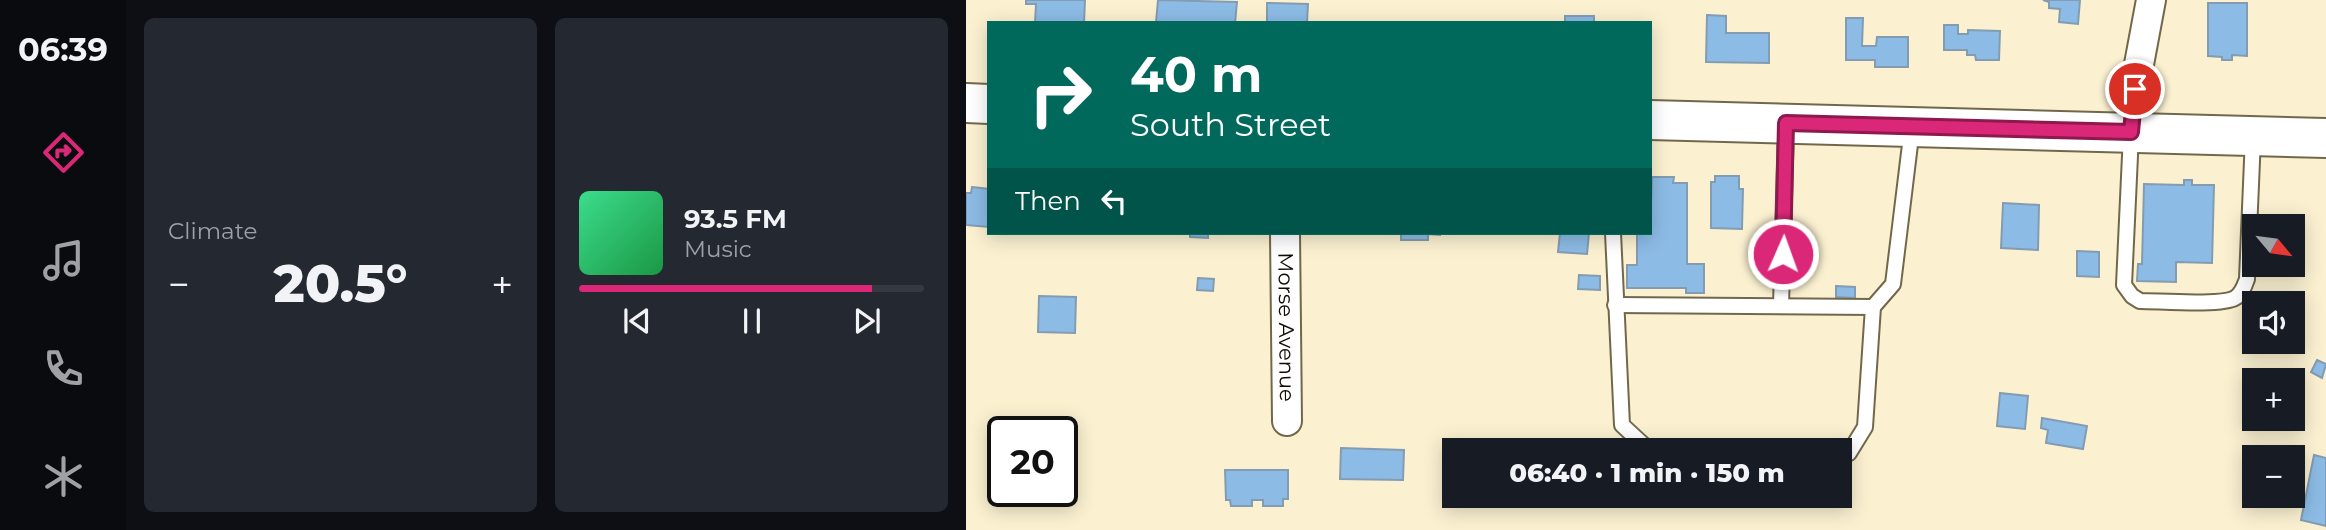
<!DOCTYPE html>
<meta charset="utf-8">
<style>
:root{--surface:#171b24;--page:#242831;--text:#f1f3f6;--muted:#9ea1a6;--line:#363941;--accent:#db2777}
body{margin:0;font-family:Montserrat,sans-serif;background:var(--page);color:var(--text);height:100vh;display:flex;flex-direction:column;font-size:26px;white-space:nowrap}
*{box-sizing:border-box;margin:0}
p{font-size:23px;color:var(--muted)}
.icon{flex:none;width:38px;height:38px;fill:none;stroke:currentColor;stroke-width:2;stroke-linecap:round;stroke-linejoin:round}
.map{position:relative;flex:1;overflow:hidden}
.side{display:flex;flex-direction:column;gap:18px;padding:18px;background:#0d0f14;width:840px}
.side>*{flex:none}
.guide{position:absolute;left:21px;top:21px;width:665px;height:214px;border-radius:0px;box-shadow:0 4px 18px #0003;background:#00695c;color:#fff;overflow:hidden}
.needle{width:46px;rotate:119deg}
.fabs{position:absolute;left:1276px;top:214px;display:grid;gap:14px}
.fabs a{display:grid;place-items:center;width:63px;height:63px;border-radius:0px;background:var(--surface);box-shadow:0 4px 18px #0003;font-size:35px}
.speed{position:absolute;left:21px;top:416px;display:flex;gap:14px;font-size:35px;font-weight:700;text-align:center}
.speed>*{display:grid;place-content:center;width:91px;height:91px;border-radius:50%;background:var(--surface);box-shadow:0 4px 18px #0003;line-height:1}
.speed .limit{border:4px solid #111;border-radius:10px;background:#fff;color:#111}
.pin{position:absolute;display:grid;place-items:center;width:60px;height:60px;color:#fff;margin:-30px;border:4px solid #fff;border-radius:50%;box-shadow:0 2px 7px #0007}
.me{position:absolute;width:77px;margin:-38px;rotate:2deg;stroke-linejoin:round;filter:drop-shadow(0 0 5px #0008)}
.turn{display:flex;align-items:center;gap:24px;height:147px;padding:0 28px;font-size:32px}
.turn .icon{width:91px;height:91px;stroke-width:2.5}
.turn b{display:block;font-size:49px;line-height:60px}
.then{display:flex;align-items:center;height:66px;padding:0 28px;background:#0003;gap:14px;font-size:26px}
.big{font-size:52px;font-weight:800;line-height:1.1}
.side .tile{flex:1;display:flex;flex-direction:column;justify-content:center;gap:10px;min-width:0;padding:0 24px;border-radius:10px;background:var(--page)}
.song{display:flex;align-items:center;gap:21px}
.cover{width:84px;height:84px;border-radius:10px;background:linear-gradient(135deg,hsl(150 70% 55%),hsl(140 70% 35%))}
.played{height:7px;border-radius:4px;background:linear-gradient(90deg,var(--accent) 85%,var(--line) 85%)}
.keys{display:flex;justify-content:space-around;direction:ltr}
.heat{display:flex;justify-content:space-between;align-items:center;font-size:38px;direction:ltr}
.side .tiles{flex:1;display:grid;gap:18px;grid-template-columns:repeat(2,1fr)}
.trip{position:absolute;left:476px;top:438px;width:410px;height:70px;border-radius:0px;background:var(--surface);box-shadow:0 4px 18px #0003;font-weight:800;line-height:70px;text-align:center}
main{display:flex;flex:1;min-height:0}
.menu{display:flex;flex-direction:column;width:126px;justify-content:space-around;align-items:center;background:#090b0e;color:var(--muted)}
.menu .icon{width:49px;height:49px}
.menu .current{color:var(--accent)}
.menu b{font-size:32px;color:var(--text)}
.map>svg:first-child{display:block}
</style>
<main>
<nav class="menu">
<b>06:39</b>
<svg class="icon current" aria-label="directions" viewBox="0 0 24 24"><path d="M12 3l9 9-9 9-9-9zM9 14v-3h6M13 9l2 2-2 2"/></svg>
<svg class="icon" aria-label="music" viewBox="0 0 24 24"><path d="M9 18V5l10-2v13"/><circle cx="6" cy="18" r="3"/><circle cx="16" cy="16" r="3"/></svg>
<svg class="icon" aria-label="phone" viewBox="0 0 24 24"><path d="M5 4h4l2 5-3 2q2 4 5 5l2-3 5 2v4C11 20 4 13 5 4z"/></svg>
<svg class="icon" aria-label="climate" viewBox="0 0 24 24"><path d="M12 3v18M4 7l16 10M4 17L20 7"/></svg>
</nav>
<section class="side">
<div class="tiles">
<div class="tile"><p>Climate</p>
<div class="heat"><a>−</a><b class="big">20.5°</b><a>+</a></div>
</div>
<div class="tile">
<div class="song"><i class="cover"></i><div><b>93.5 FM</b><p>Music</p></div></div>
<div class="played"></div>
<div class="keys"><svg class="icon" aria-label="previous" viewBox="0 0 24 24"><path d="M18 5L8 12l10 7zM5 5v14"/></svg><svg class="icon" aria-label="pause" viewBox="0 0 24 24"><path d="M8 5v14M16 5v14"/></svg><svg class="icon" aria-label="next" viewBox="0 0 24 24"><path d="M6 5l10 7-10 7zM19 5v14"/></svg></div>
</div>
</div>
</section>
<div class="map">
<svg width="1360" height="530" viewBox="0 0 1360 530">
<rect width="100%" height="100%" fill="#fbf1d1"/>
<g fill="#8cbbe5" stroke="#839cb2" stroke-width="2">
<polygon points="60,0 119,0 118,23 69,23 70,4 60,4"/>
<polygon points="192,0 271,2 269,23 190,22"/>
<polygon points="1077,0 1114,0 1112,24 1093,22 1094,9 1083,8 1083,2"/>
<polygon points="301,3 342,4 341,23 301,23"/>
<polygon points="1242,3 1281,3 1281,56 1266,55 1266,60 1256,60 1256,57 1242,56"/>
<polygon points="741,15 760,16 760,33 803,33 803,63 740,62"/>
<rect x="599" y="16" width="29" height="7"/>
<polygon points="880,18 897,18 896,46 910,46 911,37 942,37 942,67 909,67 909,60 880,60"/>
<polygon points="978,25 992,25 992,34 1002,34 1002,30 1034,31 1033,60 1010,60 1009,55 1001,55 1001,50 978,50"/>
<polygon points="749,176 773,176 773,189 777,189 776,229 745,228 745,182 749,182"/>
<polygon points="686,177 708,177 707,183 721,183 721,264 738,264 738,293 720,293 720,288 661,288 661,265 671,265 671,233 684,233"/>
<polygon points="1218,180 1226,180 1226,185 1248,185 1246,263 1210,262 1210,282 1171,281 1172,264 1176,264 1178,184 1218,185"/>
<polygon points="6,187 23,189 23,227 0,225 0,193 5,193"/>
<polygon points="1037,203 1073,205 1072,250 1035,248"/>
<polygon points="224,233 242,233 242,238 224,237"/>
<polygon points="435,233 474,233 474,235 462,234 462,240 435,240"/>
<polygon points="594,233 623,233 621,254 592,252"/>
<polygon points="1111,251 1133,252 1133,277 1111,276"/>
<polygon points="613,275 634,276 634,290 612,289"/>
<polygon points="232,278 248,279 247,291 231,290"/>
<polygon points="870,286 889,287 889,298 870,297"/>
<polygon points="73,296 110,297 109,333 72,332"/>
<polygon points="1351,360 1360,364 1356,378 1345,372"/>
<polygon points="1034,393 1062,396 1059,429 1031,426"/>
<polygon points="1076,418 1121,426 1117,449 1080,443 1082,430 1075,428"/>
<polygon points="375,448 438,450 437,480 374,479"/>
<polygon points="1348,455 1360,458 1360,526 1335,520"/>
<polygon points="259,470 322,470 322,499 317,499 317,506 297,506 297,500 286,500 286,506 265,506 264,500 260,500"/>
</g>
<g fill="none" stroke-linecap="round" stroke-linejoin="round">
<g stroke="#71684c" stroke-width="18">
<g id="service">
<path d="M1165,134L1158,285L1166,296L1174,301C1194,301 1255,306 1269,298C1276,294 1278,287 1281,279L1287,137"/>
<polyline points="647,233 656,425 683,450"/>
<polyline points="649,305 907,307"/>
<polyline points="815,306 820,126"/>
<polyline points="873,453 883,453 899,427 907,307 927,284 946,128"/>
</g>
</g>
<g stroke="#71684c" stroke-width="32">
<g id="minor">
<polyline points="1165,132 1171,75 1185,0"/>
<path id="s1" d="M319,233L321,421"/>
</g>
</g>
<g stroke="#71684c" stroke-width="42">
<g id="secondary">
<polyline points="0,103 23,104"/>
<polyline points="684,120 1360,138"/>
</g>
</g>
<use href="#service" stroke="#fff" stroke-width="14"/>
<use href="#minor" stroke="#fff" stroke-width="28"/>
<use href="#secondary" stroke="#fff" stroke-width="38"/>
</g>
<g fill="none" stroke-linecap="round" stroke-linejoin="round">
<g stroke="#8e194d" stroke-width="18">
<polyline id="route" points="817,254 820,123 1165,132 1169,89"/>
</g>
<use href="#route" stroke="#db2777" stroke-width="12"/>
</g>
<g text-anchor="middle" stroke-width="5" stroke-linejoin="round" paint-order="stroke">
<g font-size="21" fill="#100c03" stroke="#fefefe">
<text dy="7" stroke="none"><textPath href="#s1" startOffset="94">Morse Avenue</textPath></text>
</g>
</g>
</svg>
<div class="fabs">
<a><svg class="needle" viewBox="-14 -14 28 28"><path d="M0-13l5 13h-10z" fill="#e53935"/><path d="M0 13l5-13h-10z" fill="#9ea1a6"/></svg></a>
<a><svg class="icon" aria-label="sound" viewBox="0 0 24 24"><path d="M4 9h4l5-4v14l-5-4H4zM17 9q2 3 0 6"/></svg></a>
<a>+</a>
<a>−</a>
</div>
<div class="speed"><div class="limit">20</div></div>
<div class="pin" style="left:1169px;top:89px;background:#d93025"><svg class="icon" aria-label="arrive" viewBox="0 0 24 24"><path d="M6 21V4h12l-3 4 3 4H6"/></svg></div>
<svg class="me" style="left:817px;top:254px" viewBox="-20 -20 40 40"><circle r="17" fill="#db2777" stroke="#fff" stroke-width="3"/><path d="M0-11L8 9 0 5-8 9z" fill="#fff"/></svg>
<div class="trip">06:40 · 1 min · 150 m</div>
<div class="guide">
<div class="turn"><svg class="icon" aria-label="right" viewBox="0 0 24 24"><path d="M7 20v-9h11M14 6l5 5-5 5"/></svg><div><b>40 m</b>South Street</div></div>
<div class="then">Then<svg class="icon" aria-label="left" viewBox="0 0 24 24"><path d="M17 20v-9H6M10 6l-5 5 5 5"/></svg></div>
</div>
</div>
</main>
